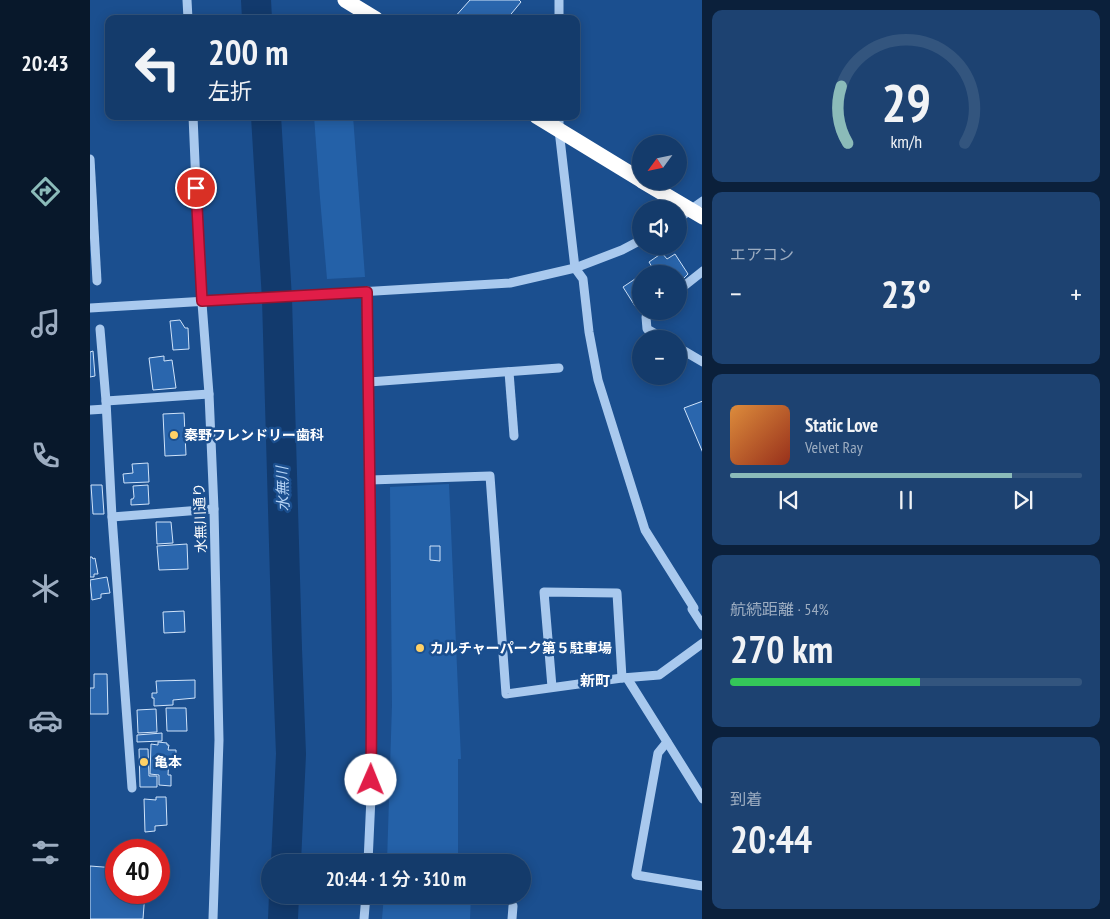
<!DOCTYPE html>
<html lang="ja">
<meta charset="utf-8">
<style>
:root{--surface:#143b6b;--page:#1d4271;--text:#f1f3f6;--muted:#9dadc1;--line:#33557e;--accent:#8bbbb9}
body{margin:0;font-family:"PT Sans Narrow","Noto Sans JP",sans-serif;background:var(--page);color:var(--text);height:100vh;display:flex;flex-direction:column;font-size:19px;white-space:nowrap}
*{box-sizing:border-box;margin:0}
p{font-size:16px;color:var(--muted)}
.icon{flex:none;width:28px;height:28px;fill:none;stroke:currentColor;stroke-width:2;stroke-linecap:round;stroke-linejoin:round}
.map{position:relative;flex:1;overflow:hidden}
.panel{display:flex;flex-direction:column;gap:10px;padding:10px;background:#0b203b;width:408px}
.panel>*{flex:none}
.banner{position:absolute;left:15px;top:15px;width:475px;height:105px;border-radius:10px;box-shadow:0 2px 12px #0003,0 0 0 1px var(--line);background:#143b6b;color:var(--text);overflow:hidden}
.needle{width:32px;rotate:237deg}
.tools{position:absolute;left:542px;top:135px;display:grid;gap:10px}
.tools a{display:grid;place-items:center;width:55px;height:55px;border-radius:50%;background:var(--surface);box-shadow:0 2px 12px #0003,0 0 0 1px var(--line);font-size:25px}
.speed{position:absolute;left:15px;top:839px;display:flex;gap:10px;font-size:25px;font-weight:700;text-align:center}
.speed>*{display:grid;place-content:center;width:65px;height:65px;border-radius:50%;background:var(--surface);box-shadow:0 2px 12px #0003,0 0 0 1px var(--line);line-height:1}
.speed .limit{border:8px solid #d22;background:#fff;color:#111}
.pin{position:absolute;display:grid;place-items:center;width:42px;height:42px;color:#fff;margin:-21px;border:2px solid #fff;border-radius:50%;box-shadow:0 1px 5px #0007}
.me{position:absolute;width:55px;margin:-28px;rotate:1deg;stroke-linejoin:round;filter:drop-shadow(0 0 4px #0008)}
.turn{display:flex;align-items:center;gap:18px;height:105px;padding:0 20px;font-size:22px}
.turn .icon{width:65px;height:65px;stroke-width:2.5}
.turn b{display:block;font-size:35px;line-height:42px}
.big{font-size:38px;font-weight:600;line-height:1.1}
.panel .widget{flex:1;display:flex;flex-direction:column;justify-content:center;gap:8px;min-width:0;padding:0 18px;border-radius:10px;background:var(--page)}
.panel .dial{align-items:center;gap:0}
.dial svg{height:130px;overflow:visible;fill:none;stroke:var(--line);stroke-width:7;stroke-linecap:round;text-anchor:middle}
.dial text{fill:var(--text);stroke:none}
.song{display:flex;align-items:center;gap:15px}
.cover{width:60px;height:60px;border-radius:8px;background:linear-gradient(135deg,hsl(30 70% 55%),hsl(10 70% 35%))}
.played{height:5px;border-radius:2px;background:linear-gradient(90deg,var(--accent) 80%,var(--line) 80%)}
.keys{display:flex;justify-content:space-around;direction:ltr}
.heat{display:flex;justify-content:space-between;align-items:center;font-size:28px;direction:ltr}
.charge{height:8px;border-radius:4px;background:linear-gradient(90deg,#34c759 54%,var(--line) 0)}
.trip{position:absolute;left:171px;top:854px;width:270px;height:50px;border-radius:25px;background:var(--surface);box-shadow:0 2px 12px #0003,0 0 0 1px var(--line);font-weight:600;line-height:50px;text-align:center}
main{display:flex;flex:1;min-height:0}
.tabs{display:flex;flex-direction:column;width:90px;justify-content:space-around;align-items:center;background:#08182b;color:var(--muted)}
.tabs .icon{width:35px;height:35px}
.tabs .on{color:var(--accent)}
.tabs b{font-size:22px;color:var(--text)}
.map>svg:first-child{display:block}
</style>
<main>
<nav class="tabs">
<b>20:43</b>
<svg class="icon on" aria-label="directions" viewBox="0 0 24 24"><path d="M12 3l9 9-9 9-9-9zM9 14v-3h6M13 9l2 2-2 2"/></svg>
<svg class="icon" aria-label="music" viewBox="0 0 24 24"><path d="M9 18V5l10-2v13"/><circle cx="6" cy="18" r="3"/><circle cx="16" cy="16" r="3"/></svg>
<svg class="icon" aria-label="phone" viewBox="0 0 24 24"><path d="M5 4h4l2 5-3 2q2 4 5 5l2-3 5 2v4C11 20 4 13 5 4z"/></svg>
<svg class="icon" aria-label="climate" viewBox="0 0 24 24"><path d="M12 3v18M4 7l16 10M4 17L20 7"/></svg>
<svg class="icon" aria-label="car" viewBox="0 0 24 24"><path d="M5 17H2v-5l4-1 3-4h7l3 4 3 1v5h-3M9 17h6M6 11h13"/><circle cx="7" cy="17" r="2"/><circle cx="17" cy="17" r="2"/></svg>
<svg class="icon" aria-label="filters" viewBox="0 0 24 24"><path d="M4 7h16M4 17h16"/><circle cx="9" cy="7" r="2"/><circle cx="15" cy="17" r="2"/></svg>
</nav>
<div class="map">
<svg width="613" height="919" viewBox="0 0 613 919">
<rect width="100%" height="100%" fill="#1b4f8f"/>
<g fill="#2461a8">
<polygon points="224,116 263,116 275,277 237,279 230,198"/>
<polygon points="359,484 371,759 368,759 368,862 297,862 302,705 300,487"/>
<polygon points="294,895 381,895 380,919 292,919"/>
</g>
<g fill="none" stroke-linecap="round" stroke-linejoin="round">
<g stroke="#123a6d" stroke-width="30">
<polyline points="166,0 167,19"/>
<polyline points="176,116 187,299 197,649 201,754 196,862"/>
<polyline points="193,919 194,895"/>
</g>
</g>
<g fill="#2a66ad" stroke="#cfe3fa">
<polygon points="380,0 429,0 431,2 417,19 363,19"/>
<polygon points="572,253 577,259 585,254 598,274 589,283 589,274 552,274 562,267 559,262"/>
<polygon points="551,275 551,302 545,306 533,287"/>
<polygon points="90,320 95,328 98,328 99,349 83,350 80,321"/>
<polygon points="3,351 5,376 0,377 0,352"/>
<polygon points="74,356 74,361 82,360 86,388 63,390 59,358"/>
<polygon points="613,401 613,453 594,408"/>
<polygon points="94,413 96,455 75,456 73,414"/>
<polygon points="58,463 59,482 34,483 33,474 43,473 42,464"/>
<polygon points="1,485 12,485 14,514 3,514"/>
<polygon points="58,485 59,504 41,505 41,499 43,499 44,497 43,486"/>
<polygon points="66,522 81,522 83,543 67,544"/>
<polygon points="97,544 98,569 69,570 67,546"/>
<polygon points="340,546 350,546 350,561 340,560"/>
<polygon points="0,557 2,557 3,559 5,558 8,574 4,574 4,577 0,577"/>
<polygon points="17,577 20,593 11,594 11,598 2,600 0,580"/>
<polygon points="94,611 95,632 74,633 73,612"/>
<polygon points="4,674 17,674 18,714 0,714 0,688 4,688"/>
<polygon points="105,680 105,698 83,700 83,705 64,706 64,698 62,698 62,693 67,693 66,681"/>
<polygon points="76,708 96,708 97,731 77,731"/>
<polygon points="66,709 67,732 48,733 47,710"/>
<polygon points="72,733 72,741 47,742 47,735"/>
<polygon points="68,742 77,743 77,745 79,745 78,750 86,750 86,757 79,757 78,775 81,775 81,786 69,785 69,775 60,774 61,744 68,745"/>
<polygon points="49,749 58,749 59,776 67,776 67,787 50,787"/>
<polygon points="66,797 76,797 77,825 65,826 65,831 55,832 54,799 66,800"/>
<polygon points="0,866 26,868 26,892 55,892 53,919 0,919"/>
</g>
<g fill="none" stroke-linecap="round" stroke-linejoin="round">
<g stroke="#a9c9ee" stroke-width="9">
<polyline points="97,0 98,19"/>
<polyline points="469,0 469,19"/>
<polyline points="103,116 110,277 119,394 124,509 129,740 123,919"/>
<polyline points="469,116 469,130 485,268 493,279 499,332 508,380 555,530 604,608 602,609 613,626"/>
<polyline points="0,159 7,281"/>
<polyline points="589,218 613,201"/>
<polyline points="589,290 613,271"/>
<polyline points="277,291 282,715 281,797 278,862"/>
<polyline points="0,308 420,283 485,268 532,250 551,240"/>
<polyline points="564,311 556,317 557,329 574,339"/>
<polyline points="10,329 16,401 22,517 42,788"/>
<polyline points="589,348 613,362"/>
<polyline points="419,372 424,436"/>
<polyline points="279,382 469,368"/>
<polyline points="16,401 119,394"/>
<polyline points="0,410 16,409"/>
<polyline points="280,480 400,476 416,694 532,678 569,675 613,643"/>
<polyline points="22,517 124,509"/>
<polyline points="537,678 613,799"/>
<polyline points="462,687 454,592 527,593 532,678"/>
<polyline points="577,742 568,753 546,875 613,886"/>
<polyline points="274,919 276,895"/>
<polyline points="422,919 423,906"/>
</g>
<g stroke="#fff" stroke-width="15">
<polyline points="255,0 286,19"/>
<polyline points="446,116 551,180"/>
<polyline points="552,181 613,217"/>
</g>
</g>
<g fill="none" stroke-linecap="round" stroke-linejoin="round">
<g stroke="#92132f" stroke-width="12">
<path id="route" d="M106,188L112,301L277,292C279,454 283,617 281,780"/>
</g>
<use href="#route" stroke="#e11d48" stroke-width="9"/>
</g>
<g fill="#ffd166" stroke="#1b4f8f" stroke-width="2">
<circle cx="84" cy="435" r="5"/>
<circle cx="330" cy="648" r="5"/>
<circle cx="54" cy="762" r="5"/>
</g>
<g text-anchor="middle" stroke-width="5" stroke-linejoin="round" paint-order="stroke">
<g font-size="14" font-weight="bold" fill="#fff" stroke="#1b4f8f" text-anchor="start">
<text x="94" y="440">秦野フレンドリー歯科</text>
<text x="340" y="653">カルチャーパーク第５駐車場</text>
<text x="64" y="767">亀本</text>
</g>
<g font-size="14" fill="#fff" stroke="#1b4f8f">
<text transform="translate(110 518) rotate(-92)" y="5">水無川通り</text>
</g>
<g font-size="15" font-style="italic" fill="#b5d3f5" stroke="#1b4f8f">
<text transform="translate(193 489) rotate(-92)" y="5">水無川</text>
</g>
<g font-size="15" font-weight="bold" fill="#fff" stroke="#1b4f8f">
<text x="505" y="686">新町</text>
</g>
</g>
</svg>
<div class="tools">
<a><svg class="needle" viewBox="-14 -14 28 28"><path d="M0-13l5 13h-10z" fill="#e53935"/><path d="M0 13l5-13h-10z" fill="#9dadc1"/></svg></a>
<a><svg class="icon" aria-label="sound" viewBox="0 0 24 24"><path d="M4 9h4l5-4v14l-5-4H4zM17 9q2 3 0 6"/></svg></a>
<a>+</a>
<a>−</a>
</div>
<div class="speed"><div class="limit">40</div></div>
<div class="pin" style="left:106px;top:188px;background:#d93025"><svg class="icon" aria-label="arrive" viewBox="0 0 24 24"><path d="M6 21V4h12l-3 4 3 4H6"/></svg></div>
<svg class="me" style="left:281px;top:780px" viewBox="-20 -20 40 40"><circle r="19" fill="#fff"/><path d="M0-13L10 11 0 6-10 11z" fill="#e11d48"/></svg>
<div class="trip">20:44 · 1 分 · 310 m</div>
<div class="banner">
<div class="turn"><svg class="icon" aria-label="left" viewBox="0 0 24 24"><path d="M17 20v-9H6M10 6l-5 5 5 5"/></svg><div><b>200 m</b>左折</div></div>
</div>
</div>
<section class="panel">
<div class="widget dial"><svg viewBox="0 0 100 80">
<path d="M14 69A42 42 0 1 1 86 69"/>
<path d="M14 69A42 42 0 0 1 10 34" stroke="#8bbbb9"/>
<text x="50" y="56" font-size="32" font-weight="700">29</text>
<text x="50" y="72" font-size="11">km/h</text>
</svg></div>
<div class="widget"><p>エアコン</p>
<div class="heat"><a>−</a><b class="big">23°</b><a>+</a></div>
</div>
<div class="widget">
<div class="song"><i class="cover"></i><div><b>Static Love</b><p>Velvet Ray</p></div></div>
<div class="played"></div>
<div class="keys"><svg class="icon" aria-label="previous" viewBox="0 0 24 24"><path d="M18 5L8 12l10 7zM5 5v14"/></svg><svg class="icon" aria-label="pause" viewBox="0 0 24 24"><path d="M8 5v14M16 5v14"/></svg><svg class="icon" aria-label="next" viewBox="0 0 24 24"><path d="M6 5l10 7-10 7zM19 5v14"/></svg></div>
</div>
<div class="widget"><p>航続距離 · 54%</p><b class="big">270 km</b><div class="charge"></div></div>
<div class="widget"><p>到着</p><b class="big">20:44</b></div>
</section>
</main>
